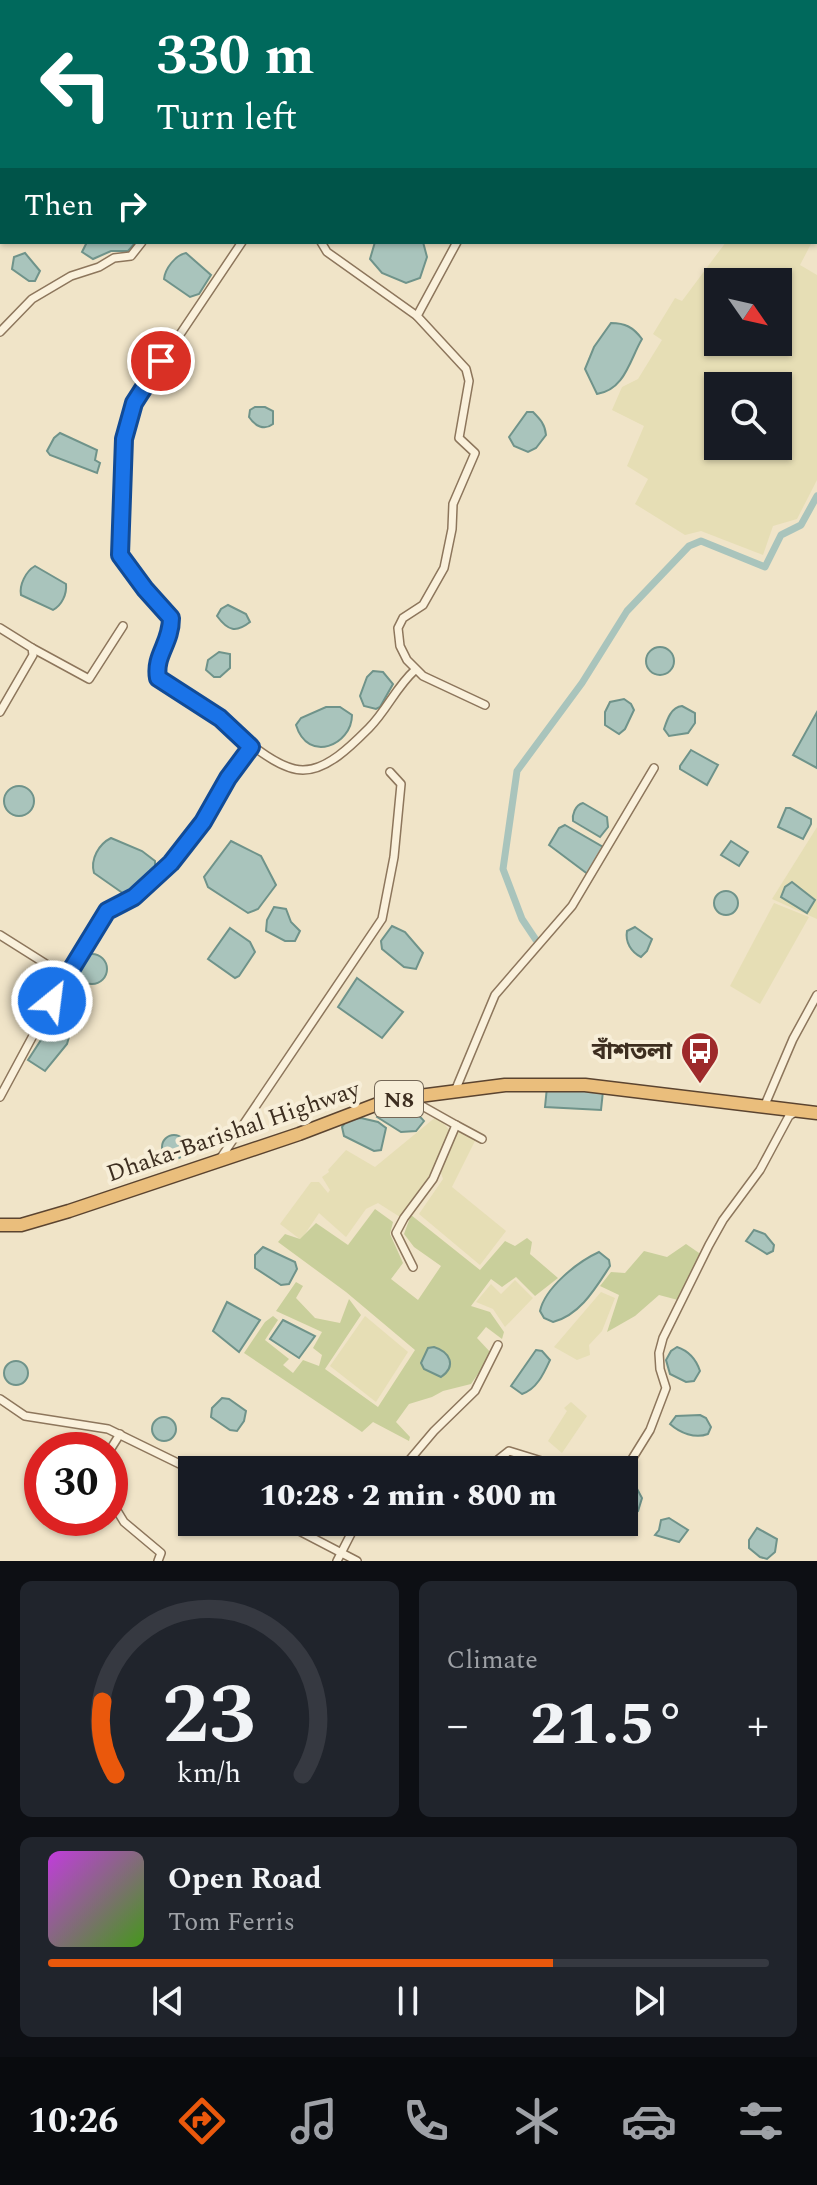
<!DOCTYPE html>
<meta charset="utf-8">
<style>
:root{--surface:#171b24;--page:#20242c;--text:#f1f3f6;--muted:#9ea1a6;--line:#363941;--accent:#ea580c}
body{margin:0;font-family:Spectral,"Noto Sans Bengali",serif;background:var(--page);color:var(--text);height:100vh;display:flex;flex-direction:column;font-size:30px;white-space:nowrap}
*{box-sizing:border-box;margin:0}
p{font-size:26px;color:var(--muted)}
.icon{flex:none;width:44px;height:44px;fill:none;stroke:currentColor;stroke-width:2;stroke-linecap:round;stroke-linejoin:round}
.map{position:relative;height:1561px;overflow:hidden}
.drawer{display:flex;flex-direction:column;gap:20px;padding:20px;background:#0d0f14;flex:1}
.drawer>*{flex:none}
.top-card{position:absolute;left:0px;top:0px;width:818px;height:244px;box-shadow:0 2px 6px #0004;background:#00695c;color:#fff;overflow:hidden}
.needle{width:52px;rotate:124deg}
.controls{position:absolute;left:704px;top:268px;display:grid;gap:16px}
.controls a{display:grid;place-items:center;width:88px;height:88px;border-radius:0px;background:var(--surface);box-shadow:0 2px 6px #0004;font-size:40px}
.speed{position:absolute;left:24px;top:1432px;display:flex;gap:16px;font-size:40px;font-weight:700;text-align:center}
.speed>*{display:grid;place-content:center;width:104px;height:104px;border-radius:50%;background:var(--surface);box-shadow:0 2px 6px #0004;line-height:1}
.speed .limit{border:12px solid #d22;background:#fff;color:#111}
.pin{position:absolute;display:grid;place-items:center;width:68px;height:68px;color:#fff;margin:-34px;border:4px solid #fff;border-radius:50%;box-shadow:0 2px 8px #0007}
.me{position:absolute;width:88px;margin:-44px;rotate:29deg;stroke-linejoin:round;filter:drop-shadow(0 0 6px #0008)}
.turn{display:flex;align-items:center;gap:28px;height:168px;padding:0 24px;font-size:36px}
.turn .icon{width:104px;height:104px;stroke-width:2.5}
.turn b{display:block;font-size:56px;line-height:68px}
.then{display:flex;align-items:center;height:76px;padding:0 24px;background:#0003;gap:16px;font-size:30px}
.big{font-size:60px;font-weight:800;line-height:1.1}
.drawer .card{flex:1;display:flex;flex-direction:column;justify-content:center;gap:12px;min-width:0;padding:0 28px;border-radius:12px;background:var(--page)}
.drawer .dial{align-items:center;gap:0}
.dial svg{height:208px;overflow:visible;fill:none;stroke:var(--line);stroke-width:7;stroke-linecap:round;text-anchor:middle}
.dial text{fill:var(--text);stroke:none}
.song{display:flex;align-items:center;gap:24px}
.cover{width:96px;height:96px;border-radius:12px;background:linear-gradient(135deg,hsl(290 70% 55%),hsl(100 70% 35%))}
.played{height:8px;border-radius:4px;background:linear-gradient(90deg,var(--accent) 70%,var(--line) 70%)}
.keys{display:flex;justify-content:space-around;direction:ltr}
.heat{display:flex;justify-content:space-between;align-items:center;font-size:44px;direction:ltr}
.drawer .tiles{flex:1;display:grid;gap:20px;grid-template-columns:1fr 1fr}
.card:last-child{grid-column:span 2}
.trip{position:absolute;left:178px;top:1456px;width:460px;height:80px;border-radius:0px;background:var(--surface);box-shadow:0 2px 6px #0004;font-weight:800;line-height:80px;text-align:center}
.tab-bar{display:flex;height:128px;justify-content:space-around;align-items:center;background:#090b0e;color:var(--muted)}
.tab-bar .icon{width:56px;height:56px}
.tab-bar .on{color:var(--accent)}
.tab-bar b{font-size:36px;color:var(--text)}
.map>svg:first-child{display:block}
</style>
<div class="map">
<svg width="817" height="1561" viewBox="0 0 817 1561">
<rect width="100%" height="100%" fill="#f0e4c8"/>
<g fill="#e6deb5" fill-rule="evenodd">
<path d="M726,242H812L800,265L817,275V480L797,519L773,526L763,555L701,531L685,535L635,504L648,479L627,466L644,426L612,410L622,387L638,379L662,340L653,334L675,298L682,301ZM718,282H778V342H718ZM718,386H778V446H718Z"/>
<polygon points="817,827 817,919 772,899"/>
<polygon points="774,903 809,917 760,1004 730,986"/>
<polygon points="437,1116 451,1132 421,1194 400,1217 378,1203 366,1209 346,1237 319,1213 301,1240 280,1224 311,1182 319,1182 328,1193 330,1190 322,1177 329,1172 328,1170 346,1150 375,1167"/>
<polygon points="456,1130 476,1139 452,1187 506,1231 480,1265 419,1214 443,1179 440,1170"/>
<polygon points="515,1280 533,1298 505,1327 493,1309 476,1302 491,1284 501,1294"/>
<polygon points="601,1292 615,1298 602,1331 589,1345 590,1355 577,1360 554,1347"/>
<polygon points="365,1316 408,1352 376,1402 330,1366"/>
<polygon points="571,1402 587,1416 562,1453 548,1441 567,1411 564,1408"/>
</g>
<g fill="#c9cf9b">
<polygon points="375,1209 393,1222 390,1234 403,1263 391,1279 418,1300 441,1266 414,1247 404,1234 411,1215 480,1270 505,1241 515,1246 527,1238 532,1242 530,1254 558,1278 535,1296 516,1277 502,1287 491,1279 471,1306 490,1312 504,1332 502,1339 486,1327 477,1338 492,1354 471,1384 443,1391 432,1397 409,1404 396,1422 410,1437 409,1441 373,1422 362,1432 244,1353 265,1322 273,1316 278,1320 265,1340 289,1359 283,1365 293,1373 303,1360 319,1366 322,1355 313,1348 322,1332 276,1311 296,1282 303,1286 296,1298 315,1318 340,1323 349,1299 361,1315 325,1369 378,1407 415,1350 346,1292 278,1242 285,1234 300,1239 316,1223 348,1245"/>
<polygon points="686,1244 702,1255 678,1300 659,1295 635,1316 607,1332 619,1295 600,1286 611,1272 625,1273 644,1251 667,1257"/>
</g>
<g fill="#a9c4bc" stroke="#6f938a" stroke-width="2">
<polygon points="87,242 136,242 128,251 111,251 93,259 82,252"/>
<polygon points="375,242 423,242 427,257 420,278 406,283 382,273 370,259"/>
<polygon points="25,253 40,271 35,281 29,281 12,269 14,257"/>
<path d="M186,253L211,275L199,294L190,297L164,279C165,269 175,255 186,253Z"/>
<path d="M611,323C625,323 633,327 642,339C630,359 625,390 597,394L585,369L594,347Z"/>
<path d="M255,407H265L273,411V424C264,431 255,426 249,417L250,410Z"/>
<path d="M527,412H533C540,419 545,424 546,435L536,448L528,452L514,446L509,437Z"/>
<polygon points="60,433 97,450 95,460 100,463 97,473 50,455 47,451 54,438"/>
<path d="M35,566L66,584C67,594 62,605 53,610L21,595C19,585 26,571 35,566Z"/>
<path d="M228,605L246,614L250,622C236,633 228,631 217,616L221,609Z"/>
<circle cx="660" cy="661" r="14"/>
<polygon points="219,652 230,654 230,668 220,677 214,677 206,670 208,660"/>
<polygon points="373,671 383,672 393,684 380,707 376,709 364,706 360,696 367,677"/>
<polygon points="624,699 631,704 634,710 625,729 619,734 605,725 605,712 610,702"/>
<path d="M682,706L695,713V723L688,733L669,736L664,729C667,720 671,707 682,706Z"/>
<path d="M326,707H340L352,715C352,745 308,764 296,725L301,718Z"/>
<polygon points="817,712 817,768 793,755"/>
<polygon points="691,750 718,765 707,785 680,769 680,766"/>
<circle cx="19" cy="801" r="15"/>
<path d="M583,803L607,817L608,827L600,837L573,821C572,815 575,805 583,803Z"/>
<polygon points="786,808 790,808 811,819 811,824 803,839 778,827"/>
<polygon points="565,825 603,847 589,875 549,845 559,828"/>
<path d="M111,838L142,851L155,861V866L133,892L124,894L94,873C90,859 99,844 111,838Z"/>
<polygon points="231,841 261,856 276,885 258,909 248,913 208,887 204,877"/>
<polygon points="731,841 748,852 739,866 721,855"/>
<polygon points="792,882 815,900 807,913 781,897 785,887"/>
<circle cx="726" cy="903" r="12"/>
<polygon points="274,907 286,909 291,922 300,931 295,941 285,941 266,931 267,920"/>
<polygon points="392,926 405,932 423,953 416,969 404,967 382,949 381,941"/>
<path d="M635,927L652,939L647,951L641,957C631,952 625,942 627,931Z"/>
<polygon points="230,928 250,942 255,952 239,976 235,978 208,959"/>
<circle cx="92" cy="969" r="15"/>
<polygon points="357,978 403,1012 382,1038 338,1007"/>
<polygon points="52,1023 58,1024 69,1037 67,1044 45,1071 28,1060"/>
<polygon points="547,1087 603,1091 601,1110 545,1107"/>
<path d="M381,1109C396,1107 414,1108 424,1121L416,1131L401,1132L377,1117Z"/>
<polygon points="361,1118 378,1122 386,1128 381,1150 374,1151 344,1136 342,1127 348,1119"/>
<circle cx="174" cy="1147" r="12"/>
<polygon points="754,1230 765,1234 774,1245 773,1251 767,1254 746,1241"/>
<polygon points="263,1247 295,1262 297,1269 289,1284 281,1285 255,1268 255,1255"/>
<path d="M599,1252L609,1260L610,1266C595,1289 580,1315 553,1322L544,1318L540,1311C545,1288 577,1262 599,1252Z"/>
<polygon points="227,1302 260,1320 239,1352 213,1331"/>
<polygon points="283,1320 315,1336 299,1358 270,1339"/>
<path d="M434,1347C450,1352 457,1366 441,1377L424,1369L421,1363L428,1348Z"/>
<path d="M677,1347C689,1351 696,1359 700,1371L694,1381L686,1382L670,1374L666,1360L671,1351Z"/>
<path d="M536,1350L542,1351L550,1360C544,1373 537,1389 522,1394L511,1386Z"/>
<circle cx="16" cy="1373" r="12"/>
<polygon points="222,1398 229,1399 246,1411 244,1421 237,1431 230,1430 211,1417 212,1408"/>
<path d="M700,1415L706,1418L711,1427L708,1434C695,1439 680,1433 670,1424L676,1416Z"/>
<circle cx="164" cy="1429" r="12"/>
<polygon points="624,1480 635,1485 642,1498 638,1511 632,1515 624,1514"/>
<polygon points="669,1518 688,1530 679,1542 655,1535 659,1530 661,1520"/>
<polygon points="757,1528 777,1539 775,1552 767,1559 760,1557 749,1548 749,1540"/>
</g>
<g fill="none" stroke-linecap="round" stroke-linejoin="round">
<polyline stroke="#a9c4bc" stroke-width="7" points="536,940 522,919 503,869 517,771 582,683 627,611 689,546 701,541 765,567 781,535 801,525 817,496"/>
<g stroke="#8d765c" stroke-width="10">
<g id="minor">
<polyline points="266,0 267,2"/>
<polyline points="274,0 280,2"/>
<polyline points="169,2 170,0"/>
<polyline points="434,2 436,0"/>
<polyline points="667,2 668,0"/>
<polyline points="0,30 2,30"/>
<path d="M242,242L134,403L124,439L120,555L145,589L171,618C171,644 154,655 158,678C179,692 201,704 220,719C240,735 276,770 303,770C328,770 353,744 369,728C387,710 396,687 415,670"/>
<polyline points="321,242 327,252 417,316"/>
<polyline points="457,242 417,316 466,369 469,381 459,438 475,453 453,504 452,529 444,568 423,605 403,618 398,628 400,646 407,660 423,676 485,705"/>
<polyline points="0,332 32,299 71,276 99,267 114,258 131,256 142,242"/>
<polyline points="0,628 32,648 33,655 0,712"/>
<polyline points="32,648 89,679 123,626"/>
<polyline points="0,935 65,976"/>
<polyline points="455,1091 495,995 572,906 654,768"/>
<polyline points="0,1097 65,976 107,911 134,897 171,863 203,822 228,778 251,747"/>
<polyline points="408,1098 456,1125 433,1179 404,1218 396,1233 413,1267"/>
<polyline points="764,1107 793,1039 817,995"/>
<polyline points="456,1125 482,1139"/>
<polyline points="220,1159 382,919 394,857 401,784 390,772"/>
<polyline points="0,1399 25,1416 108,1429 192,1470"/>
<polyline points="110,1450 120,1434"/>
<polyline points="401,1470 434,1431 475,1391 498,1345"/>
<polyline points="485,1470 509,1451 548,1463 558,1470"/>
<polyline points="624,1472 650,1430 666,1388 660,1369 659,1353 663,1338 709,1245 723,1220 760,1170 789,1116 795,1112"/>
<polyline points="110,1499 124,1522 161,1553 158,1561"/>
<polyline points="282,1522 357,1561"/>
<polyline points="337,1561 357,1522"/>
</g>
</g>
<g stroke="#5b4430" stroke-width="15">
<polyline id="trunk" points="0,1225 21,1225 69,1211 299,1134 388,1100 505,1085 585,1085 817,1113"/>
</g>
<use href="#minor" stroke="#faf1dc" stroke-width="7"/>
<use href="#trunk" stroke="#eabe7c" stroke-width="12"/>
</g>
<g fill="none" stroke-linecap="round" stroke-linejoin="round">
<g stroke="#114b97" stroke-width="20">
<path id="route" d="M52,1001L107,911L134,897L171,863L203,822L228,778L251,747L220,718L158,678C154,655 171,644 171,618L145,589L120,555L124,439L134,403L161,361"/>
</g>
<use href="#route" stroke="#1a73e8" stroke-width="14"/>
</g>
<defs>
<g id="bus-pin" transform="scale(2)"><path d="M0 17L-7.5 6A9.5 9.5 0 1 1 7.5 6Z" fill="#9e2a2b" stroke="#f7eed8"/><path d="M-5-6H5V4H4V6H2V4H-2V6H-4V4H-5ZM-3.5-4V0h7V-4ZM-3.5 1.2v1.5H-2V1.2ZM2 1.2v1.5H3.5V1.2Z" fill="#fff"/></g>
</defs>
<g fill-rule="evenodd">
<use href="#bus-pin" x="700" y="1051"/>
</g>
<g text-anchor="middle" stroke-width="8" stroke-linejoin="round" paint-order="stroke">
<rect fill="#f7eed8" stroke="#756857" stroke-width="2" x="375" y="1081" width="48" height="36" rx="6"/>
<g font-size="22" font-weight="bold" fill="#3d2e20">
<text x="399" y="1107">N8</text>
</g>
<g font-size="24" font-weight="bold" fill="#3d2e20" stroke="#f7eed8" text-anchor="end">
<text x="672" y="1059">বাঁশতলা</text>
</g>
<g font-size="24" fill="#3d2e20" stroke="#f7eed8">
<text transform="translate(233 1131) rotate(-19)" y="8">Dhaka-Barishal Highway</text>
</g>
</g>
</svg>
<div class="controls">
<a><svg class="needle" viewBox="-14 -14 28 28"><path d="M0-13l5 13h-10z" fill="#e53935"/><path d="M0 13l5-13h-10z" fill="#9ea1a6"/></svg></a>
<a><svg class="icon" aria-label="search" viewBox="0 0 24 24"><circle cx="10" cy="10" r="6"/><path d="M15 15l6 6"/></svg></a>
</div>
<div class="speed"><div class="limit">30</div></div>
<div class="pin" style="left:161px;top:361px;background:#d93025"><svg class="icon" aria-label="arrive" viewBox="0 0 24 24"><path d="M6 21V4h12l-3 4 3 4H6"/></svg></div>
<svg class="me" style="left:52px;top:1001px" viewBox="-20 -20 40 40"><circle r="17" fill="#1a73e8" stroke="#fff" stroke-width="3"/><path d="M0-11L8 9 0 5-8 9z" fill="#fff"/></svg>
<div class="trip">10:28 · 2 min · 800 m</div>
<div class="top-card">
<div class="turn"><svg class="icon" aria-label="left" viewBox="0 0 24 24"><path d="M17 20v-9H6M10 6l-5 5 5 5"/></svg><div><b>330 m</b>Turn left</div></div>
<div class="then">Then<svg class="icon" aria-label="right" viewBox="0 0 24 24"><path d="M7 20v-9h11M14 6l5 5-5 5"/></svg></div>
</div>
</div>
<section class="drawer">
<div class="tiles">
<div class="card dial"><svg viewBox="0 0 100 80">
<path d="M14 69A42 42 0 1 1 86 69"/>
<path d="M14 69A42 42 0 0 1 9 41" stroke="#ea580c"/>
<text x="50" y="56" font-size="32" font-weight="700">23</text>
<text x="50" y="72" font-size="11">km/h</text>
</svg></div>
<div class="card"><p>Climate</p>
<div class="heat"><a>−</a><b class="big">21.5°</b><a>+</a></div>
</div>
<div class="card">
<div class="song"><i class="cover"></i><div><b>Open Road</b><p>Tom Ferris</p></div></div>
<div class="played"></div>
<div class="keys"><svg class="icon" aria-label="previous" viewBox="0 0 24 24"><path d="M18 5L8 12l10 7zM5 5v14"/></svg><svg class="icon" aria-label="pause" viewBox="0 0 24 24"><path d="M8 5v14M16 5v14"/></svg><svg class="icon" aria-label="next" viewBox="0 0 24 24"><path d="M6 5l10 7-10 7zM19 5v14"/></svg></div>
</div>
</div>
</section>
<nav class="tab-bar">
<b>10:26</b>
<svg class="icon on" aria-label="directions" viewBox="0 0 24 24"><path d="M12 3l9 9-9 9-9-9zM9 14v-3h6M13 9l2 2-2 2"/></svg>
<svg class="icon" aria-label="music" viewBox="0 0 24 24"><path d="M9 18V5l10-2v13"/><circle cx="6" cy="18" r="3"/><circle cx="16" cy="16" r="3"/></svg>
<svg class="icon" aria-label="phone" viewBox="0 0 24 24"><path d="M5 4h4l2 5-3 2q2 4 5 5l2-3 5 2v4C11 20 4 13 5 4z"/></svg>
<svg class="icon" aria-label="climate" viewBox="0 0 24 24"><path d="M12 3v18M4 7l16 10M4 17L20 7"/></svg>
<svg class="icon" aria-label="car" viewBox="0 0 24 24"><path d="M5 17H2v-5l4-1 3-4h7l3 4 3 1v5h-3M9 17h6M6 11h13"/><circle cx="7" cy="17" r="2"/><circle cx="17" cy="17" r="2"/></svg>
<svg class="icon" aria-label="filters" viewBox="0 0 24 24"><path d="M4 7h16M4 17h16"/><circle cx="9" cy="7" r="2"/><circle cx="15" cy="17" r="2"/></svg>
</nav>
